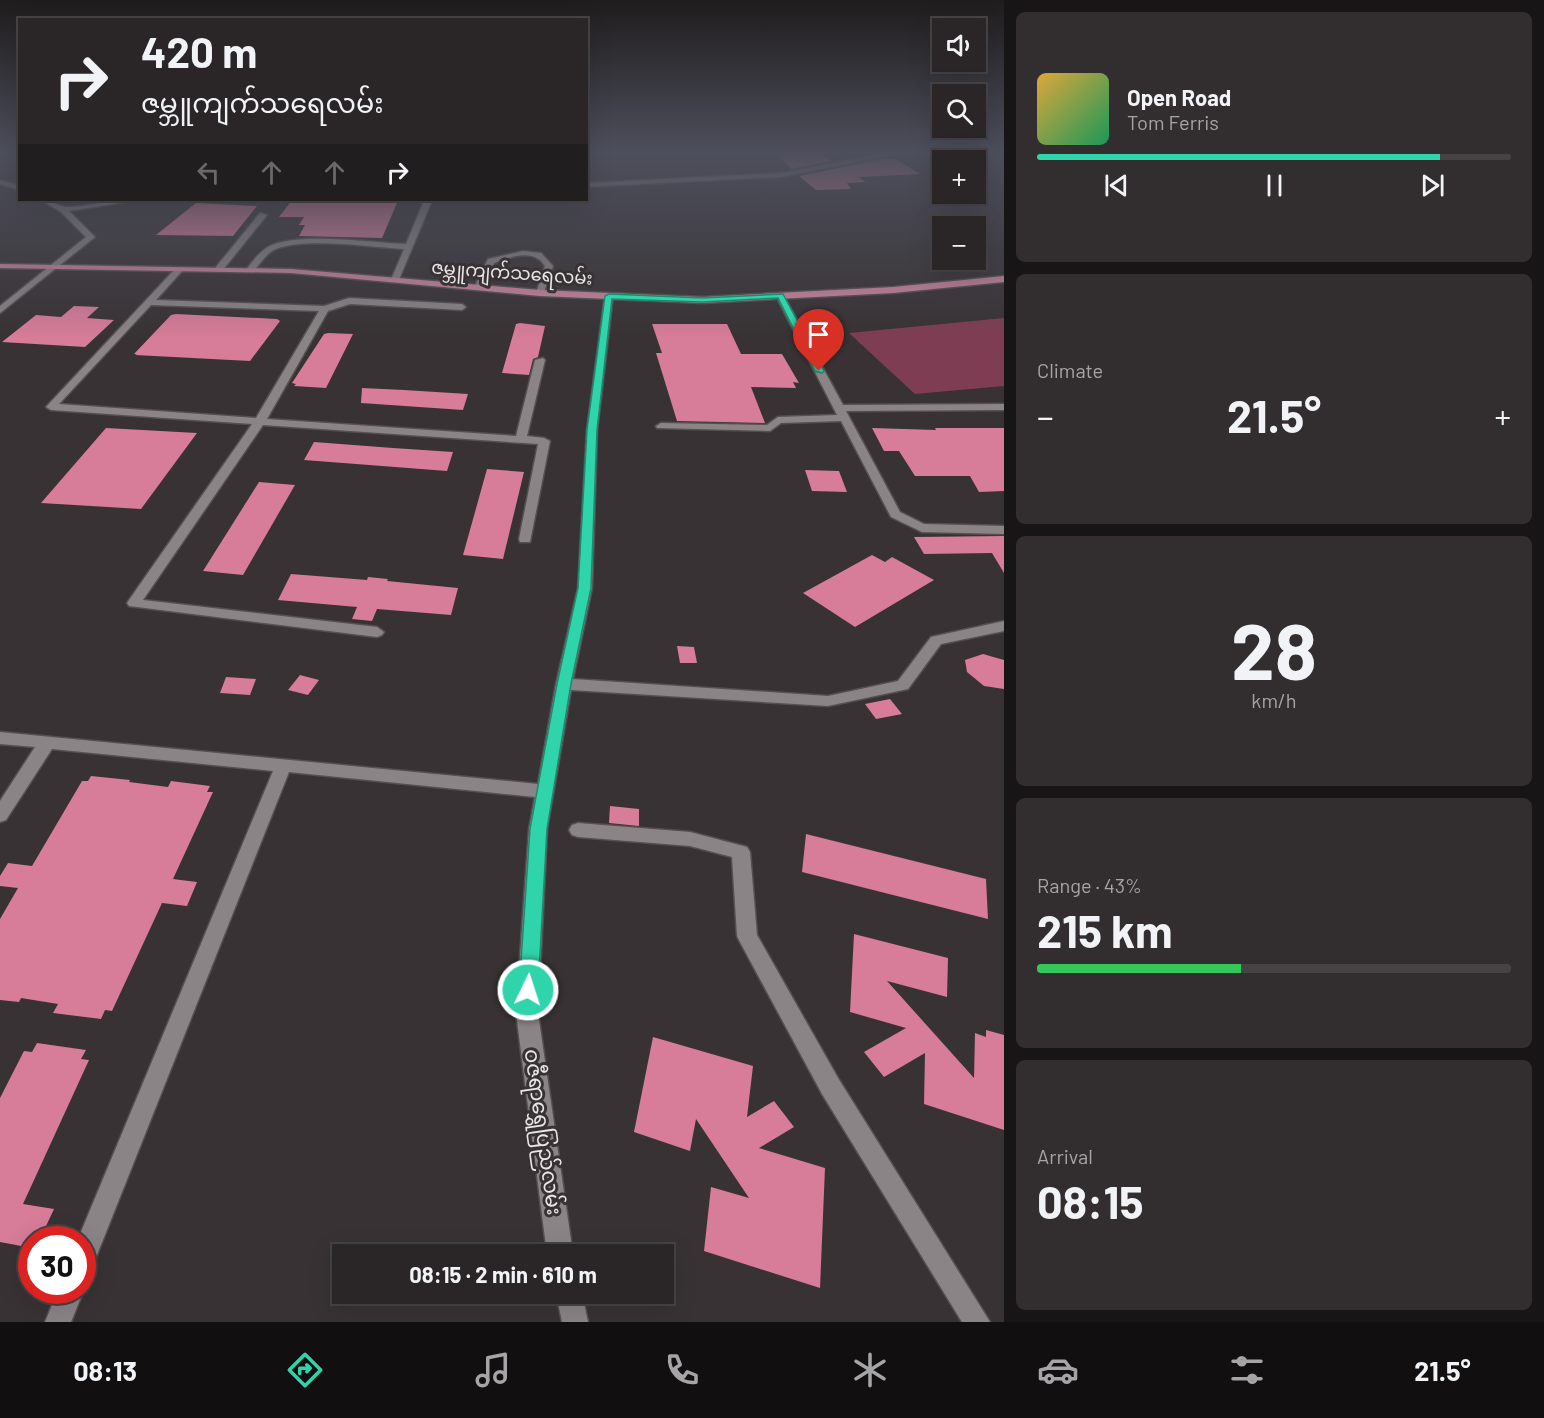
<!DOCTYPE html>
<meta charset="utf-8">
<style>
:root{--surface:#2a2627;--page:#322e2f;--text:#f1f3f6;--muted:#a5a5a7;--line:#464344;--accent:#30d4aa}
body{margin:0;font-family:Barlow,"Noto Sans Myanmar",sans-serif;background:var(--page);color:var(--text);height:100vh;display:flex;flex-direction:column;font-size:22px;white-space:nowrap}
*{box-sizing:border-box;margin:0}
p{font-size:20px;color:var(--muted)}
.icon{flex:none;width:33px;height:33px;fill:none;stroke:currentColor;stroke-width:2;stroke-linecap:round;stroke-linejoin:round}
.map{position:relative;flex:1;overflow:hidden}
.drawer{display:flex;flex-direction:column;gap:12px;padding:12px;background:#171515;width:540px}
.drawer>*{flex:none}
.hud{position:absolute;left:18px;top:18px;width:570px;height:183px;border-radius:0px;box-shadow:0 6px 24px #0002,0 0 0 2px var(--line);background:#2a2627;color:var(--text);overflow:hidden}
.controls{position:absolute;left:932px;top:18px;display:grid;gap:12px}
.controls a{display:grid;place-items:center;width:54px;height:54px;border-radius:0px;background:var(--surface);box-shadow:0 6px 24px #0002,0 0 0 2px var(--line);font-size:30px}
.speed{position:absolute;left:18px;top:1226px;display:flex;gap:12px;font-size:30px;font-weight:700;text-align:center}
.speed>*{display:grid;place-content:center;width:78px;height:78px;border-radius:50%;background:var(--surface);box-shadow:0 6px 24px #0002,0 0 0 2px var(--line);line-height:1}
.speed .limit{border:9px solid #d22;background:#fff;color:#111}
.pin{position:absolute;display:grid;place-items:center;width:51px;height:51px;color:#fff;margin:-62px -26px;border-radius:50% 50% 50% 0;rotate:-45deg;box-shadow:0 0 6px #0007}
.pin .icon{rotate:45deg}
.me{position:absolute;width:66px;margin:-33px;rotate:4deg;stroke-linejoin:round;filter:drop-shadow(0 0 4px #0008)}
.turn{display:flex;align-items:center;gap:21px;height:126px;padding:0 24px;font-size:27px}
.turn .icon{width:78px;height:78px;stroke-width:2.5}
.turn b{display:block;font-size:42px;line-height:51px}
.lanes{display:flex;align-items:center;height:57px;padding:0 24px;background:#0003;justify-content:center;gap:30px;direction:ltr}
.lanes .off{opacity:.35}
.big{font-size:45px;font-weight:700;line-height:1.1}
.drawer .widget{flex:1;display:flex;flex-direction:column;justify-content:center;gap:9px;min-width:0;padding:0 21px;border-radius:9px;background:var(--page)}
.drawer .dial{align-items:center;gap:0}
.dial b{font-size:78px;line-height:1}
.song{display:flex;align-items:center;gap:18px}
.cover{width:72px;height:72px;border-radius:9px;background:linear-gradient(135deg,hsl(40 70% 55%),hsl(150 70% 35%))}
.played{height:6px;border-radius:3px;background:linear-gradient(90deg,var(--accent) 85%,var(--line) 85%)}
.keys{display:flex;justify-content:space-around;direction:ltr}
.heat{display:flex;justify-content:space-between;align-items:center;font-size:33px;direction:ltr}
.charge{height:9px;border-radius:4px;background:linear-gradient(90deg,#34c759 43%,var(--line) 0)}
.trip{position:absolute;left:332px;top:1244px;width:342px;height:60px;border-radius:0px;background:var(--surface);box-shadow:0 6px 24px #0002,0 0 0 2px var(--line);font-weight:700;line-height:60px;text-align:center}
.tab-bar{display:flex;height:96px;justify-content:space-around;align-items:center;background:#110f10;color:var(--muted)}
.tab-bar .icon{width:42px;height:42px}
.tab-bar .selected{color:var(--accent)}
.tab-bar b{font-size:27px;color:var(--text)}
main{display:flex;flex:1;min-height:0}
.map>svg:first-child{display:block}
</style>
<main>
<div class="map">
<svg width="1004" height="1322" viewBox="0 0 1004 1322">
<rect width="100%" height="100%" fill="#383234"/>
<polygon fill="#7e3d53" points="1004,318 1004,386 915,394 849,333"/>
<g fill="#d77c99">
<polygon points="781,153 817,153 832,161 791,169 779,156 785,156"/>
<polygon points="882,159 896,159 920,174 859,177 865,182 847,183 851,189 816,190 799,176"/>
<polygon points="292,200 339,201 397,203 382,238 299,236 305,225 299,225 304,217 279,217"/>
<polygon points="196,203 257,206 233,236 156,235"/>
<polygon points="74,306 99,307 87,318 114,320 85,347 2,342 36,315 61,317"/>
<polygon points="176,314 277,319 280,321 250,361 135,355 137,354 134,354 171,315"/>
<polygon points="520,323 545,326 538,357 533,359 529,375 502,373 516,324"/>
<polygon points="652,324 727,324 741,354 782,354 799,383 793,382 796,388 751,387 765,423 677,421 656,353 662,353"/>
<polygon points="328,333 353,334 326,388 294,386 296,384 292,383 324,334"/>
<polygon points="362,388 404,390 468,394 463,410 361,403"/>
<polygon points="106,428 197,433 141,509 41,503"/>
<polygon points="872,428 936,430 935,428 1004,428 1004,491 979,492 970,476 915,476 899,451 884,451"/>
<polygon points="314,442 393,448 453,452 447,471 304,460"/>
<polygon points="487,469 524,472 503,559 463,555"/>
<polygon points="805,470 839,471 847,492 812,491"/>
<polygon points="259,482 295,485 243,575 203,571"/>
<polygon points="1004,536 1004,573 992,553 924,554 914,537"/>
<polygon points="872,555 885,562 892,557 934,580 855,627 803,593"/>
<polygon points="291,574 367,580 368,577 388,579 387,581 458,588 451,615 377,609 372,621 352,619 357,607 278,600"/>
<polygon points="677,646 694,647 697,663 680,663"/>
<polygon points="983,654 1004,660 1004,689 984,686 967,672 965,660"/>
<polygon points="300,675 319,680 308,695 288,690"/>
<polygon points="226,677 256,679 250,695 220,693"/>
<polygon points="890,699 902,714 876,719 865,704"/>
<polygon points="91,776 130,780 129,782 168,787 171,781 210,786 207,792 213,792 173,879 197,882 187,906 162,903 112,1011 105,1010 101,1019 53,1013 58,1004 21,998 19,1002 0,1000 0,919 18,888 0,886 0,876 8,863 32,866 82,781 88,781"/>
<polygon points="610,806 639,809 639,826 609,823"/>
<polygon points="806,834 986,879 988,919 802,872"/>
<polygon points="854,934 948,958 947,997 887,981 974,1078 975,1033 986,1037 986,1030 1004,1035 1004,1130 924,1104 925,1053 884,1077 864,1052 906,1028 850,1012"/>
<polygon points="653,1037 753,1066 747,1117 774,1101 794,1127 759,1148 825,1168 820,1288 704,1251 711,1187 749,1198 696,1119 690,1151 634,1132"/>
<polygon points="37,1043 86,1050 81,1059 89,1060 23,1204 54,1209 40,1239 32,1239 32,1248 0,1242 0,1098 24,1051 32,1052"/>
</g>
<g fill="none" stroke-linecap="round" stroke-linejoin="round">
<g stroke="#544f50" stroke-width="3">
<g id="minor">
<polygon points="886,153 901,153 781,177 586,187 586,183 781,173"/>
<polygon points="0,180 20,186 20,190 0,184"/>
<path d="M41,200C52,199 58,207 68,207C91,207 114,197 138,200L69,211L95,237L0,313V306L86,237L61,212Z"/>
<path d="M427,201L431,203L398,282L391,280L404,249C371,247 306,237 276,249C266,253 260,264 253,272L246,270C252,262 259,252 268,247C296,231 373,243 406,244L423,203Z"/>
<polygon points="260,213 267,215 222,271 216,271 216,267"/>
<path d="M523,251L541,253L553,266L543,295L536,293L545,266C534,248 510,257 494,263L481,290H475L474,288L488,259Z"/>
<path d="M176,268L183,270L156,300L324,306L349,298L462,304L466,307L462,310L350,304L328,311L267,419L516,436L535,360L543,358L545,360L527,436L544,438L550,441L530,542H520L519,539L538,444L263,425L143,600L377,627L384,632L382,635L377,637L129,606L127,603L129,600L252,424L51,410L46,407ZM151,305L319,311L256,418L59,404Z"/>
<polygon points="609,293 613,296 597,430 592,588 573,679 828,696 898,681 931,637 1004,621 1004,631 941,644 908,689 828,706 571,690 547,829 538,1013 573,1254 547,1254 516,1013 529,829 535,797 289,772 95,1260 91,1269 82,1272 82,1239 78,1239 273,771 52,749 6,820 0,822 0,801 35,747 0,744 0,732 538,784 556,684 578,588 587,430 605,296"/>
<polygon points="780,293 784,296 843,405 1004,404 1004,410 846,411 900,512 924,524 1004,526 1004,534 922,532 891,517 841,421 781,423 770,431 657,428 656,426 661,423 767,425 778,417 837,415 776,296"/>
<polygon points="578,823 690,832 747,847 750,852 757,935 838,1078 990,1322 962,1322 822,1094 740,942 737,936 732,857 690,846 578,837 572,835 569,830 572,825"/>
<polygon points="82,1287 84,1290 71,1322 45,1322 58,1290 82,1290"/>
<polygon points="556,1293 582,1293 588,1322 562,1322"/>
</g>
</g>
<g stroke="#544f50" stroke-width="3">
<polygon id="major" points="0,264 291,269 540,290 702,297 893,287 1004,276 1004,282 893,293 702,303 540,296 291,273 0,268"/>
</g>
<use href="#minor" fill="#8a8486" fill-rule="evenodd"/>
<use href="#major" fill="#cd869e" fill-rule="evenodd"/>
</g>
<linearGradient id="sky" x2="0" y2="1"><stop stop-color="#1f1c1d"/><stop offset="0.45" stop-color="#4d4f5c"/><stop offset="1" stop-color="#4d4f5c" stop-opacity="0"/></linearGradient>
<rect width="1004" height="338" fill="url(#sky)"/>
<polygon fill="#30d4aa" stroke="#1f8a6e" stroke-width="1.5" points="783,294 824,371 822,373 815,371 778,298 702,302 612,299 597,430 591,588 571,684 547,829 538,990 535,996 528,999 522,996 519,990 530,829 557,684 578,588 587,430 605,296 609,294 702,298"/>
<g text-anchor="middle" stroke-width="6" stroke-linejoin="round" paint-order="stroke">
<g font-size="18" fill="#eae6e7" stroke="#383234">
<text transform="translate(512 273) rotate(4)" y="6">ဇမ္ဘူကျက်သရေလမ်း</text>
</g>
<g font-size="21" fill="#eae6e7" stroke="#383234">
<text transform="translate(543 1132) rotate(82)" y="7">ဝဇီရာရွှေပြည်လမ်း</text>
</g>
</g>
</svg>
<div class="controls">
<a><svg class="icon" aria-label="sound" viewBox="0 0 24 24"><path d="M4 9h4l5-4v14l-5-4H4zM17 9q2 3 0 6"/></svg></a>
<a><svg class="icon" aria-label="search" viewBox="0 0 24 24"><circle cx="10" cy="10" r="6"/><path d="M15 15l6 6"/></svg></a>
<a>+</a>
<a>−</a>
</div>
<div class="speed"><div class="limit">30</div></div>
<div class="pin" style="left:819px;top:371px;background:#d93025"><svg class="icon" aria-label="arrive" viewBox="0 0 24 24"><path d="M6 21V4h12l-3 4 3 4H6"/></svg></div>
<svg class="me" style="left:528px;top:990px" viewBox="-20 -20 40 40"><circle r="17" fill="#30d4aa" stroke="#fff" stroke-width="3"/><path d="M0-11L8 9 0 5-8 9z" fill="#fff"/></svg>
<div class="trip">08:15 · 2 min · 610 m</div>
<div class="hud">
<div class="turn"><svg class="icon" aria-label="right" viewBox="0 0 24 24"><path d="M7 20v-9h11M14 6l5 5-5 5"/></svg><div><b>420 m</b>ဇမ္ဘူကျက်သရေလမ်း</div></div>
<div class="lanes"><svg class="icon off" aria-label="left" viewBox="0 0 24 24"><path d="M17 20v-9H6M10 6l-5 5 5 5"/></svg><svg class="icon off" aria-label="ahead" viewBox="0 0 24 24"><path d="M12 20V5M6 11l6-6 6 6"/></svg><svg class="icon off" aria-label="ahead" viewBox="0 0 24 24"><path d="M12 20V5M6 11l6-6 6 6"/></svg><svg class="icon" aria-label="right" viewBox="0 0 24 24"><path d="M7 20v-9h11M14 6l5 5-5 5"/></svg></div>
</div>
</div>
<section class="drawer">
<div class="widget">
<div class="song"><i class="cover"></i><div><b>Open Road</b><p>Tom Ferris</p></div></div>
<div class="played"></div>
<div class="keys"><svg class="icon" aria-label="previous" viewBox="0 0 24 24"><path d="M18 5L8 12l10 7zM5 5v14"/></svg><svg class="icon" aria-label="pause" viewBox="0 0 24 24"><path d="M8 5v14M16 5v14"/></svg><svg class="icon" aria-label="next" viewBox="0 0 24 24"><path d="M6 5l10 7-10 7zM19 5v14"/></svg></div>
</div>
<div class="widget"><p>Climate</p>
<div class="heat"><a>−</a><b class="big">21.5°</b><a>+</a></div>
</div>
<div class="widget dial"><b>28</b><p>km/h</p></div>
<div class="widget"><p>Range · 43%</p><b class="big">215 km</b><div class="charge"></div></div>
<div class="widget"><p>Arrival</p><b class="big">08:15</b></div>
</section>
</main>
<nav class="tab-bar">
<b>08:13</b>
<svg class="icon selected" aria-label="directions" viewBox="0 0 24 24"><path d="M12 3l9 9-9 9-9-9zM9 14v-3h6M13 9l2 2-2 2"/></svg>
<svg class="icon" aria-label="music" viewBox="0 0 24 24"><path d="M9 18V5l10-2v13"/><circle cx="6" cy="18" r="3"/><circle cx="16" cy="16" r="3"/></svg>
<svg class="icon" aria-label="phone" viewBox="0 0 24 24"><path d="M5 4h4l2 5-3 2q2 4 5 5l2-3 5 2v4C11 20 4 13 5 4z"/></svg>
<svg class="icon" aria-label="climate" viewBox="0 0 24 24"><path d="M12 3v18M4 7l16 10M4 17L20 7"/></svg>
<svg class="icon" aria-label="car" viewBox="0 0 24 24"><path d="M5 17H2v-5l4-1 3-4h7l3 4 3 1v5h-3M9 17h6M6 11h13"/><circle cx="7" cy="17" r="2"/><circle cx="17" cy="17" r="2"/></svg>
<svg class="icon" aria-label="filters" viewBox="0 0 24 24"><path d="M4 7h16M4 17h16"/><circle cx="9" cy="7" r="2"/><circle cx="15" cy="17" r="2"/></svg>
<b>21.5°</b>
</nav>
